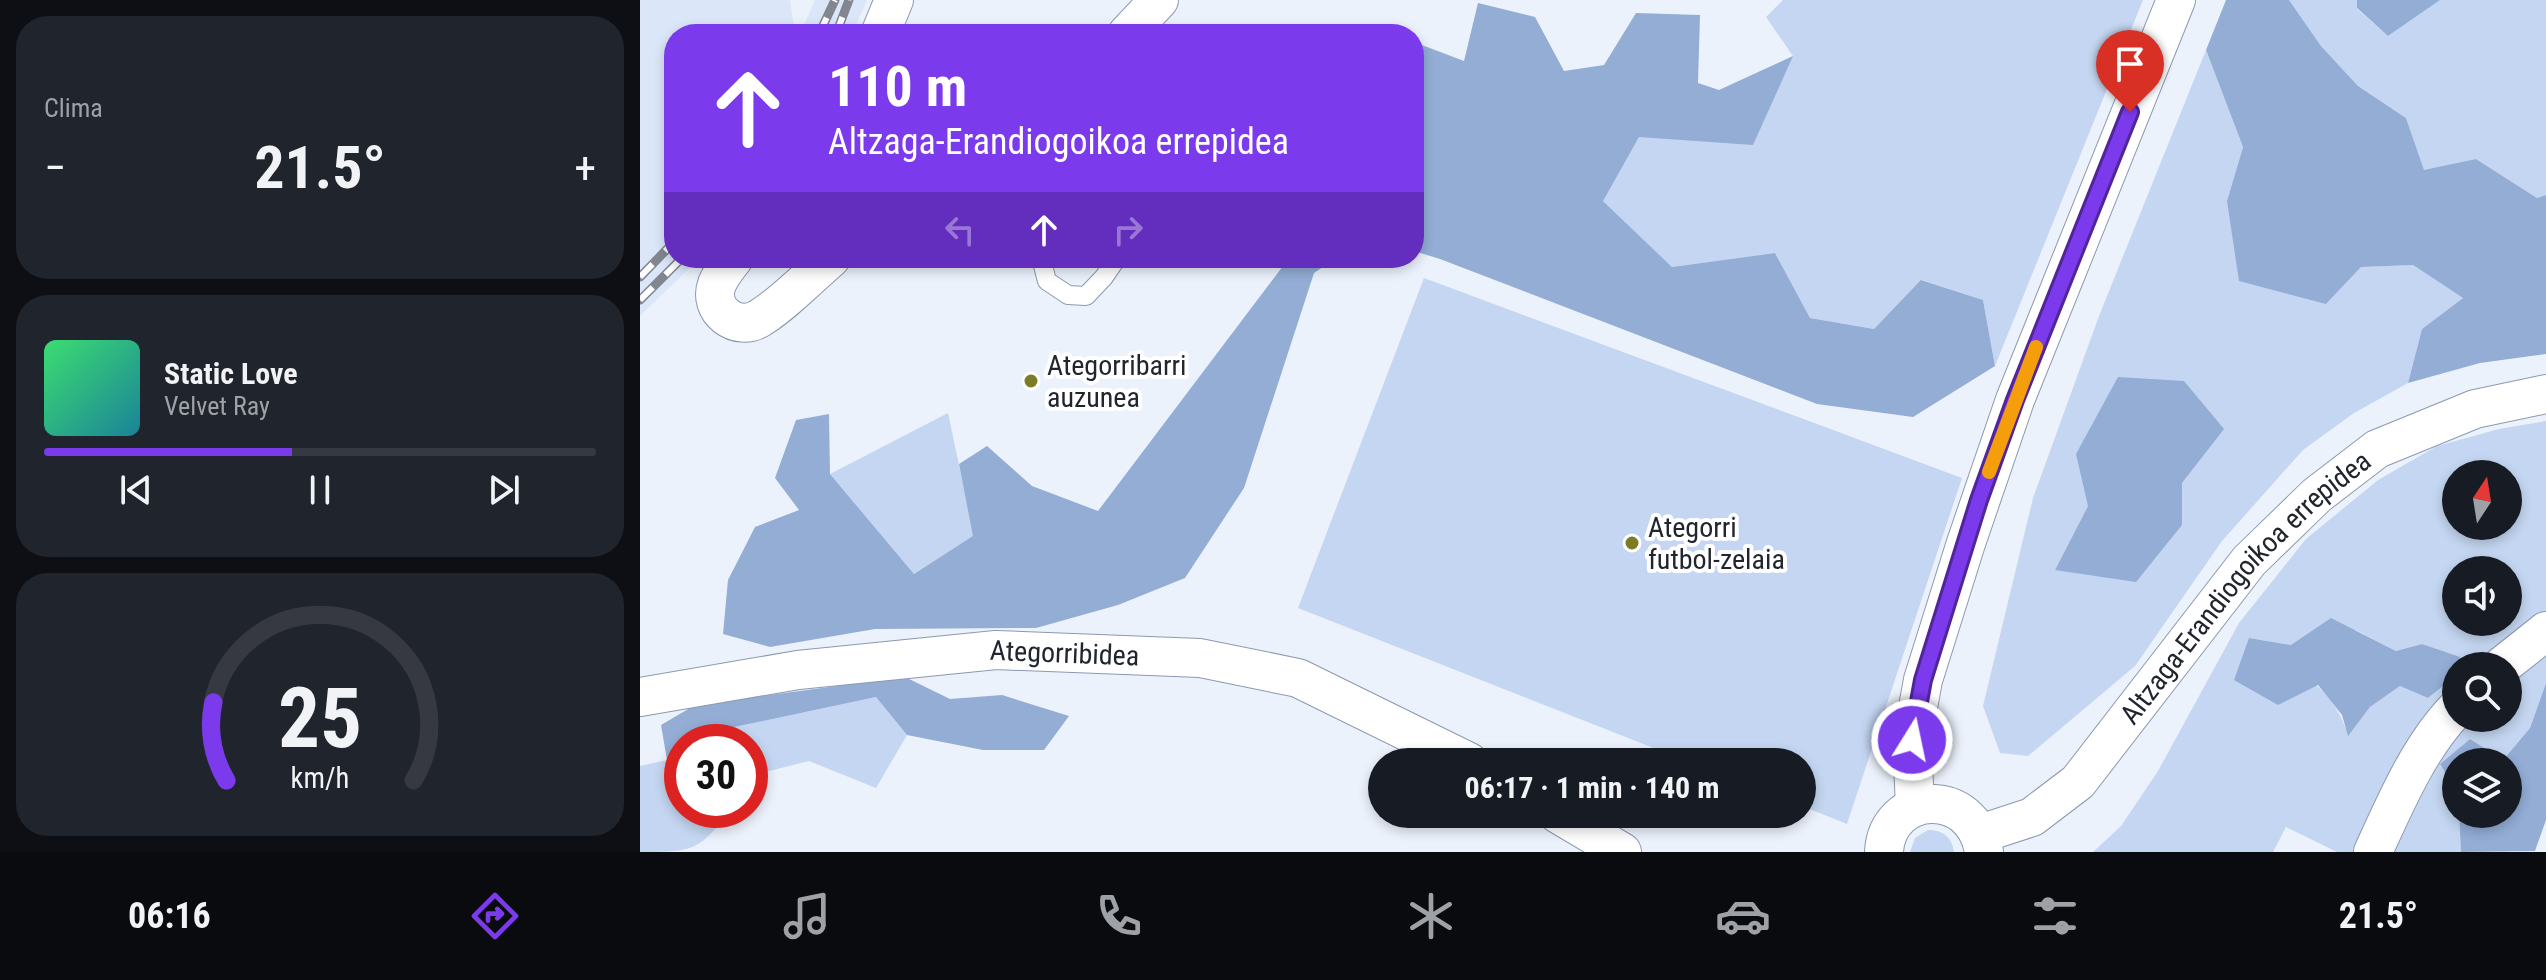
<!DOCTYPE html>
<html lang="es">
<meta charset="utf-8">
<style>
:root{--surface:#171b24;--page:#20242c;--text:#f1f3f6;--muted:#9ea1a6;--line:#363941;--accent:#7c3aed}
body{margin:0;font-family:"Roboto Condensed",sans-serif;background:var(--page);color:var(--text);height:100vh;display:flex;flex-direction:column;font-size:30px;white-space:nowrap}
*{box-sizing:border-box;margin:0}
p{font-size:26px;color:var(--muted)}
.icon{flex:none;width:44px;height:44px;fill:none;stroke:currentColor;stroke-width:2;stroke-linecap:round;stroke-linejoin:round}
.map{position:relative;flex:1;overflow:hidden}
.details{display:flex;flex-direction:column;gap:16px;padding:16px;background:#0d0f14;width:640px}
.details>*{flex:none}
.guide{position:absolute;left:24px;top:24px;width:760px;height:244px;border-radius:32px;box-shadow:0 4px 12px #0003;background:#7c3aed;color:#fff;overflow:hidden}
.needle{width:52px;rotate:12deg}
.buttons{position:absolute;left:1802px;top:460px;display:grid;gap:16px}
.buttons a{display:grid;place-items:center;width:80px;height:80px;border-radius:50%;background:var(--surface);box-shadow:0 4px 12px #0003;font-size:40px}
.speed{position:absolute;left:24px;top:724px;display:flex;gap:16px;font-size:40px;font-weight:700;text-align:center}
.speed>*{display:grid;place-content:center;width:104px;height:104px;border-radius:50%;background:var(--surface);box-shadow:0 4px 12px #0003;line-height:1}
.speed .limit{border:12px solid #d22;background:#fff;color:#111}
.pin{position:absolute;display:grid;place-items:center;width:68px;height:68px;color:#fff;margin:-82px -34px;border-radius:50% 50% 50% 0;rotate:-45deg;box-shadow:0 0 8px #0007}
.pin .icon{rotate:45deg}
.me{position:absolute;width:88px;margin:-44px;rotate:10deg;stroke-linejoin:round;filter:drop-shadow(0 0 6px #0008)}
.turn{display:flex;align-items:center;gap:28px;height:168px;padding:0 32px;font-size:36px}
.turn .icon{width:104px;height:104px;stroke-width:2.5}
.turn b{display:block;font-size:56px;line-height:68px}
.lanes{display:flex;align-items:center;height:76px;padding:0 32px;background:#0003;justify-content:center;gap:40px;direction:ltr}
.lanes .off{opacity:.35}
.big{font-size:60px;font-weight:700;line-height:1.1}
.details .widget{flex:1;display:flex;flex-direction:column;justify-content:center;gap:12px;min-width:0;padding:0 28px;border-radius:32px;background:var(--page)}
.details .dial{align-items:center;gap:0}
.dial svg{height:208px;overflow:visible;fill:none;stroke:var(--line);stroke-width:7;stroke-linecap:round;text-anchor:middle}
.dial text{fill:var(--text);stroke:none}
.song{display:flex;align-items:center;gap:24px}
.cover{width:96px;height:96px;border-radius:12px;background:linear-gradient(135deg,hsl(140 70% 55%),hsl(190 70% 35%))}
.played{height:8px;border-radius:4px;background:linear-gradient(90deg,var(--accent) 45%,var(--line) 45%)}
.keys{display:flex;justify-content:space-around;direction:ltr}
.heat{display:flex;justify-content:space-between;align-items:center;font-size:44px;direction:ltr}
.trip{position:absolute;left:728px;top:748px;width:448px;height:80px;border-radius:40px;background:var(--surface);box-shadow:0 4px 12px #0003;font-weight:700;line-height:80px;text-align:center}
.tabs{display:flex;height:128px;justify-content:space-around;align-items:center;background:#090b0e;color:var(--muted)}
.tabs .icon{width:56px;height:56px}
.tabs .on{color:var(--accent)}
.tabs b{font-size:36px;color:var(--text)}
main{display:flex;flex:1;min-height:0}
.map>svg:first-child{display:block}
</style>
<main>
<section class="details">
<div class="widget"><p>Clima</p>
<div class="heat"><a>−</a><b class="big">21.5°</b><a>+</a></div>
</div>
<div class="widget">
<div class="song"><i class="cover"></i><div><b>Static Love</b><p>Velvet Ray</p></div></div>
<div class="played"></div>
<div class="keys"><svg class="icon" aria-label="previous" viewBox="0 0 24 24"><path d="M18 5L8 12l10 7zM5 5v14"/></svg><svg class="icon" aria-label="pause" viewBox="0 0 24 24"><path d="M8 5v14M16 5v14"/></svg><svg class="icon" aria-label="next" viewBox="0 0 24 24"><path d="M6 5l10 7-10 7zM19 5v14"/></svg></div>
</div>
<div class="widget dial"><svg viewBox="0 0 100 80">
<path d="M14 69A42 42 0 1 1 86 69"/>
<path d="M14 69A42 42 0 0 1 9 39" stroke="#7c3aed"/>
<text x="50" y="56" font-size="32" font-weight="700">25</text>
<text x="50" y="72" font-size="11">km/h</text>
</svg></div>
</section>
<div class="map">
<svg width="1906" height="852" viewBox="0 0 1906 852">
<rect width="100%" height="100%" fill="#ecf2fc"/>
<g fill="#dbe7f9">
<polygon points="0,0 150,0 155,34 34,34 34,218 27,229 34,222 34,258 60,258 0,316"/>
<polygon points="175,0 227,0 212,34 160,34"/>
</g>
<g fill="#c4d6f1" fill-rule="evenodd">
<polygon points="1143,0 1503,0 1355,366 1343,300 1282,280 1234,329 1170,318 1135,253 1032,267 962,200 999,137 1153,56 1126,17"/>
<polygon points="1649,0 1717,0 1717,9 1748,36 1800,0 1906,0 1906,195 1897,198 1836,159 1784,171 1766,118 1718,86 1681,46"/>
<path d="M1566,50L1603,147L1587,201L1686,304L1721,267L1773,265L1823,298L1782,329L1768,383L1714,413L1663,450L1582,541L1495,666L1388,756L1360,753L1343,706L1393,498L1459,316ZM1583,429L1542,483V525L1415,570L1448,506Z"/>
<polygon points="784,278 1322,478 1207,824 1162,806 1162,762 1049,762 658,608"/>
<polygon points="308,413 334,536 274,574 190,474"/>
<path d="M1906,421V683L1890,728L1862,761L1830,739L1800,764L1816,790V814H1819L1821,852H1697L1646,827L1633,852H1453L1481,826L1518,771L1599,623L1666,539L1738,480L1797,446L1859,429ZM1816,474H1868V526H1816ZM1816,570H1868V622H1816ZM1716,630L1756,651L1782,644L1819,658L1816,666H1868V718H1816V667L1812,679L1788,698L1760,686L1730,707L1708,735C1693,685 1650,665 1609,638L1651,645Z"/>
<polygon points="236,697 267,735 236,788 169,761 113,775 110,780 110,742 43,742 47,737"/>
<path d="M42,743V810H90C59,852 52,852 0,852V766L27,760Z"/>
<path d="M1288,830C1303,830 1312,837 1314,852H1270L1275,838Z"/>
</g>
<g fill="#93add5">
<polygon points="1586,0 1649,0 1681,46 1718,86 1766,118 1784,170 1836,159 1897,198 1906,195 1906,354 1840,363 1768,383 1782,329 1823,298 1773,265 1721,267 1686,304 1599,281 1587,201 1603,147 1566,50"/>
<polygon points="1717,0 1800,0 1748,36 1717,8"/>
<polygon points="838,3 895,17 924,71 964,65 996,13 1060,15 1058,83 1079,90 1153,56 1113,145 999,137 963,201 1032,267 1135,253 1170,318 1234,329 1281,280 1343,300 1355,366 1273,417 1177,404 800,259 774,251 774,42 824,61"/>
<polygon points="649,258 696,258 674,273 604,488 545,578 478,605 396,628 235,629 130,647 83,634 88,580 115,527 159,510 135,478 156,420 189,414 190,474 274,574 333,536 319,464 347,446 392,486 458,511"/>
<polygon points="1478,377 1544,381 1584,429 1542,483 1542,525 1496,582 1415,570 1448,506 1436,454"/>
<polygon points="1691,618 1756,651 1782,644 1820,657 1812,679 1788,698 1760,686 1730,707 1708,736 1702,715 1678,685 1638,705 1594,680 1609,638 1651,645"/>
<polygon points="265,677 310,699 362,695 429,716 404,750 343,750 267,735 236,697 47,737 27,760 21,725 55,705"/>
<polygon points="1906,683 1906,820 1895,851 1821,852 1819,814 1868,814 1868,762 1816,762 1816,790 1800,764 1830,739 1863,760 1890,728"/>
</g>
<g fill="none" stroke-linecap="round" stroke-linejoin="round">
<g stroke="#8b99af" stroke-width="20">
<polyline id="lane" points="401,258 407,281 428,295 446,296 464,277 477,258"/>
</g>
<g stroke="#8b99af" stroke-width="40">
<g id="street">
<polyline points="240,34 254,0"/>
<polyline points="487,34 519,0"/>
<path d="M94,258C88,266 81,274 77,284C67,310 97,333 120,318C142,305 170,276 191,258"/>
<polyline points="1862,666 1906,631"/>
<path id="s1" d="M0,697L158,670L356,650L560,658L658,678L829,762"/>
<polyline points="1275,807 1272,740 1283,680 1326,543 1375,400 1536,0"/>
<polyline points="918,814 982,852"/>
<path id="s2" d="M1340,834L1392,817L1438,782L1609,561L1677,495L1737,449L1835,409L1906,394"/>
<path d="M1244,852C1247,791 1333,785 1344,852"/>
<path d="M1733,852C1755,804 1779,747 1816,709"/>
</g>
</g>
<use href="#lane" stroke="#fff" stroke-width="18"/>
<use href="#street" stroke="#fff" stroke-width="38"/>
<g stroke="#818690" stroke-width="9">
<g id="rail">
<polyline points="179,34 195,0"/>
<polyline points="196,34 209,0"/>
<polyline points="0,277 34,242"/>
<polyline points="0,300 42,258"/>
</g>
</g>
<use href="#rail" stroke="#fff" stroke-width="6" stroke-dasharray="18" stroke-linecap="butt"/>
</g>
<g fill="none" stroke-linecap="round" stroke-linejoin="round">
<g stroke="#51269a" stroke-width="20">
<polyline id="route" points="1272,740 1283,680 1339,500 1375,400 1490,112"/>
</g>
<use href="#route" stroke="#7c3aed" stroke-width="14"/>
<polyline stroke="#f59e0b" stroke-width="14" points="1349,472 1396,347"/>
</g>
<g fill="#7c7c24" stroke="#fff" stroke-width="3">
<circle cx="391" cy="381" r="8"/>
<circle cx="992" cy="543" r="8"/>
</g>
<g text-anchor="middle" stroke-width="8" stroke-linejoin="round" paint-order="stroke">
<g font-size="28" fill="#20252e" stroke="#fff" text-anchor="start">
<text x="407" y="375">Ategorribarri<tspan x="407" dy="32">auzunea</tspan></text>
<text x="1008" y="537">Ategorri<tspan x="1008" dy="32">futbol-zelaia</tspan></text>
</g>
<g font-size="28" fill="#20252e" stroke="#fff">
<text dy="10" stroke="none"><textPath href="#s2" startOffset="370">Altzaga-Erandiogoikoa errepidea</textPath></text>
<text dy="10" stroke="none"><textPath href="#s1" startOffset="428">Ategorribidea</textPath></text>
</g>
</g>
</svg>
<div class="buttons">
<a><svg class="needle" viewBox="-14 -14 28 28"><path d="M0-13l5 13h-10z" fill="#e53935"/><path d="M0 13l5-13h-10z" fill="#9ea1a6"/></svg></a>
<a><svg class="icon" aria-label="sound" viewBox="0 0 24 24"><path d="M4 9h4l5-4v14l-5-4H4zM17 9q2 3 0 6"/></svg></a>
<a><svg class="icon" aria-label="search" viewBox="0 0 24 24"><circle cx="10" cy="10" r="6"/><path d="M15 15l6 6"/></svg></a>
<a><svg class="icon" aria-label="layers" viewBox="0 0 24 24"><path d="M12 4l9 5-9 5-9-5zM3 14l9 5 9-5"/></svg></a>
</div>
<div class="speed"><div class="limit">30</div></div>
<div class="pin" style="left:1490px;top:112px;background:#d93025"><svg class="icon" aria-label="arrive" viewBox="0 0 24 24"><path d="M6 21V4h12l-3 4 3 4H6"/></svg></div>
<svg class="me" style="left:1272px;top:740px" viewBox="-20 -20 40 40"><circle r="17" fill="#7c3aed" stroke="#fff" stroke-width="3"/><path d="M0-11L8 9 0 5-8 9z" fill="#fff"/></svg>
<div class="trip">06:17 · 1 min · 140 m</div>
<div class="guide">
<div class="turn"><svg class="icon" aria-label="ahead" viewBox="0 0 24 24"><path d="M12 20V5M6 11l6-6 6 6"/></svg><div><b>110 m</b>Altzaga-Erandiogoikoa errepidea</div></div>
<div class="lanes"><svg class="icon off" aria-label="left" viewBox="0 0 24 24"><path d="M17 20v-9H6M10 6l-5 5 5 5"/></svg><svg class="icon" aria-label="ahead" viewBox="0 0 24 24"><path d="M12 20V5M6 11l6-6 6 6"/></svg><svg class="icon off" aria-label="right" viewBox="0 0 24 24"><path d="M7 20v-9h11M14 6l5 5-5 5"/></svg></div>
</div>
</div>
</main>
<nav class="tabs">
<b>06:16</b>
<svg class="icon on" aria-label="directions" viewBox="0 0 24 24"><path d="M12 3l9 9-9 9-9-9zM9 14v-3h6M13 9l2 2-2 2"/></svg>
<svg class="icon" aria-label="music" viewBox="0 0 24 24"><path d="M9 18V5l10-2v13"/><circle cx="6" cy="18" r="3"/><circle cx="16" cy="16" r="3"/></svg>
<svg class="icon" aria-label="phone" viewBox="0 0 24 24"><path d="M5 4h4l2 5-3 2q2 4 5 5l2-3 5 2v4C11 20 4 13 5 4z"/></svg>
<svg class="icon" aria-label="climate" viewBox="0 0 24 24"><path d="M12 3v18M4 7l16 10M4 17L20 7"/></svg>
<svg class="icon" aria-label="car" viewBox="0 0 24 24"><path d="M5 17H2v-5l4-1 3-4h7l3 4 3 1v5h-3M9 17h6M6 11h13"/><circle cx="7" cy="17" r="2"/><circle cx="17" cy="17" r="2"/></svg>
<svg class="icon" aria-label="filters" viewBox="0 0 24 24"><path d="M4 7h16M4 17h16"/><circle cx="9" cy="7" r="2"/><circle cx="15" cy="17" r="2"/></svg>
<b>21.5°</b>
</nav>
